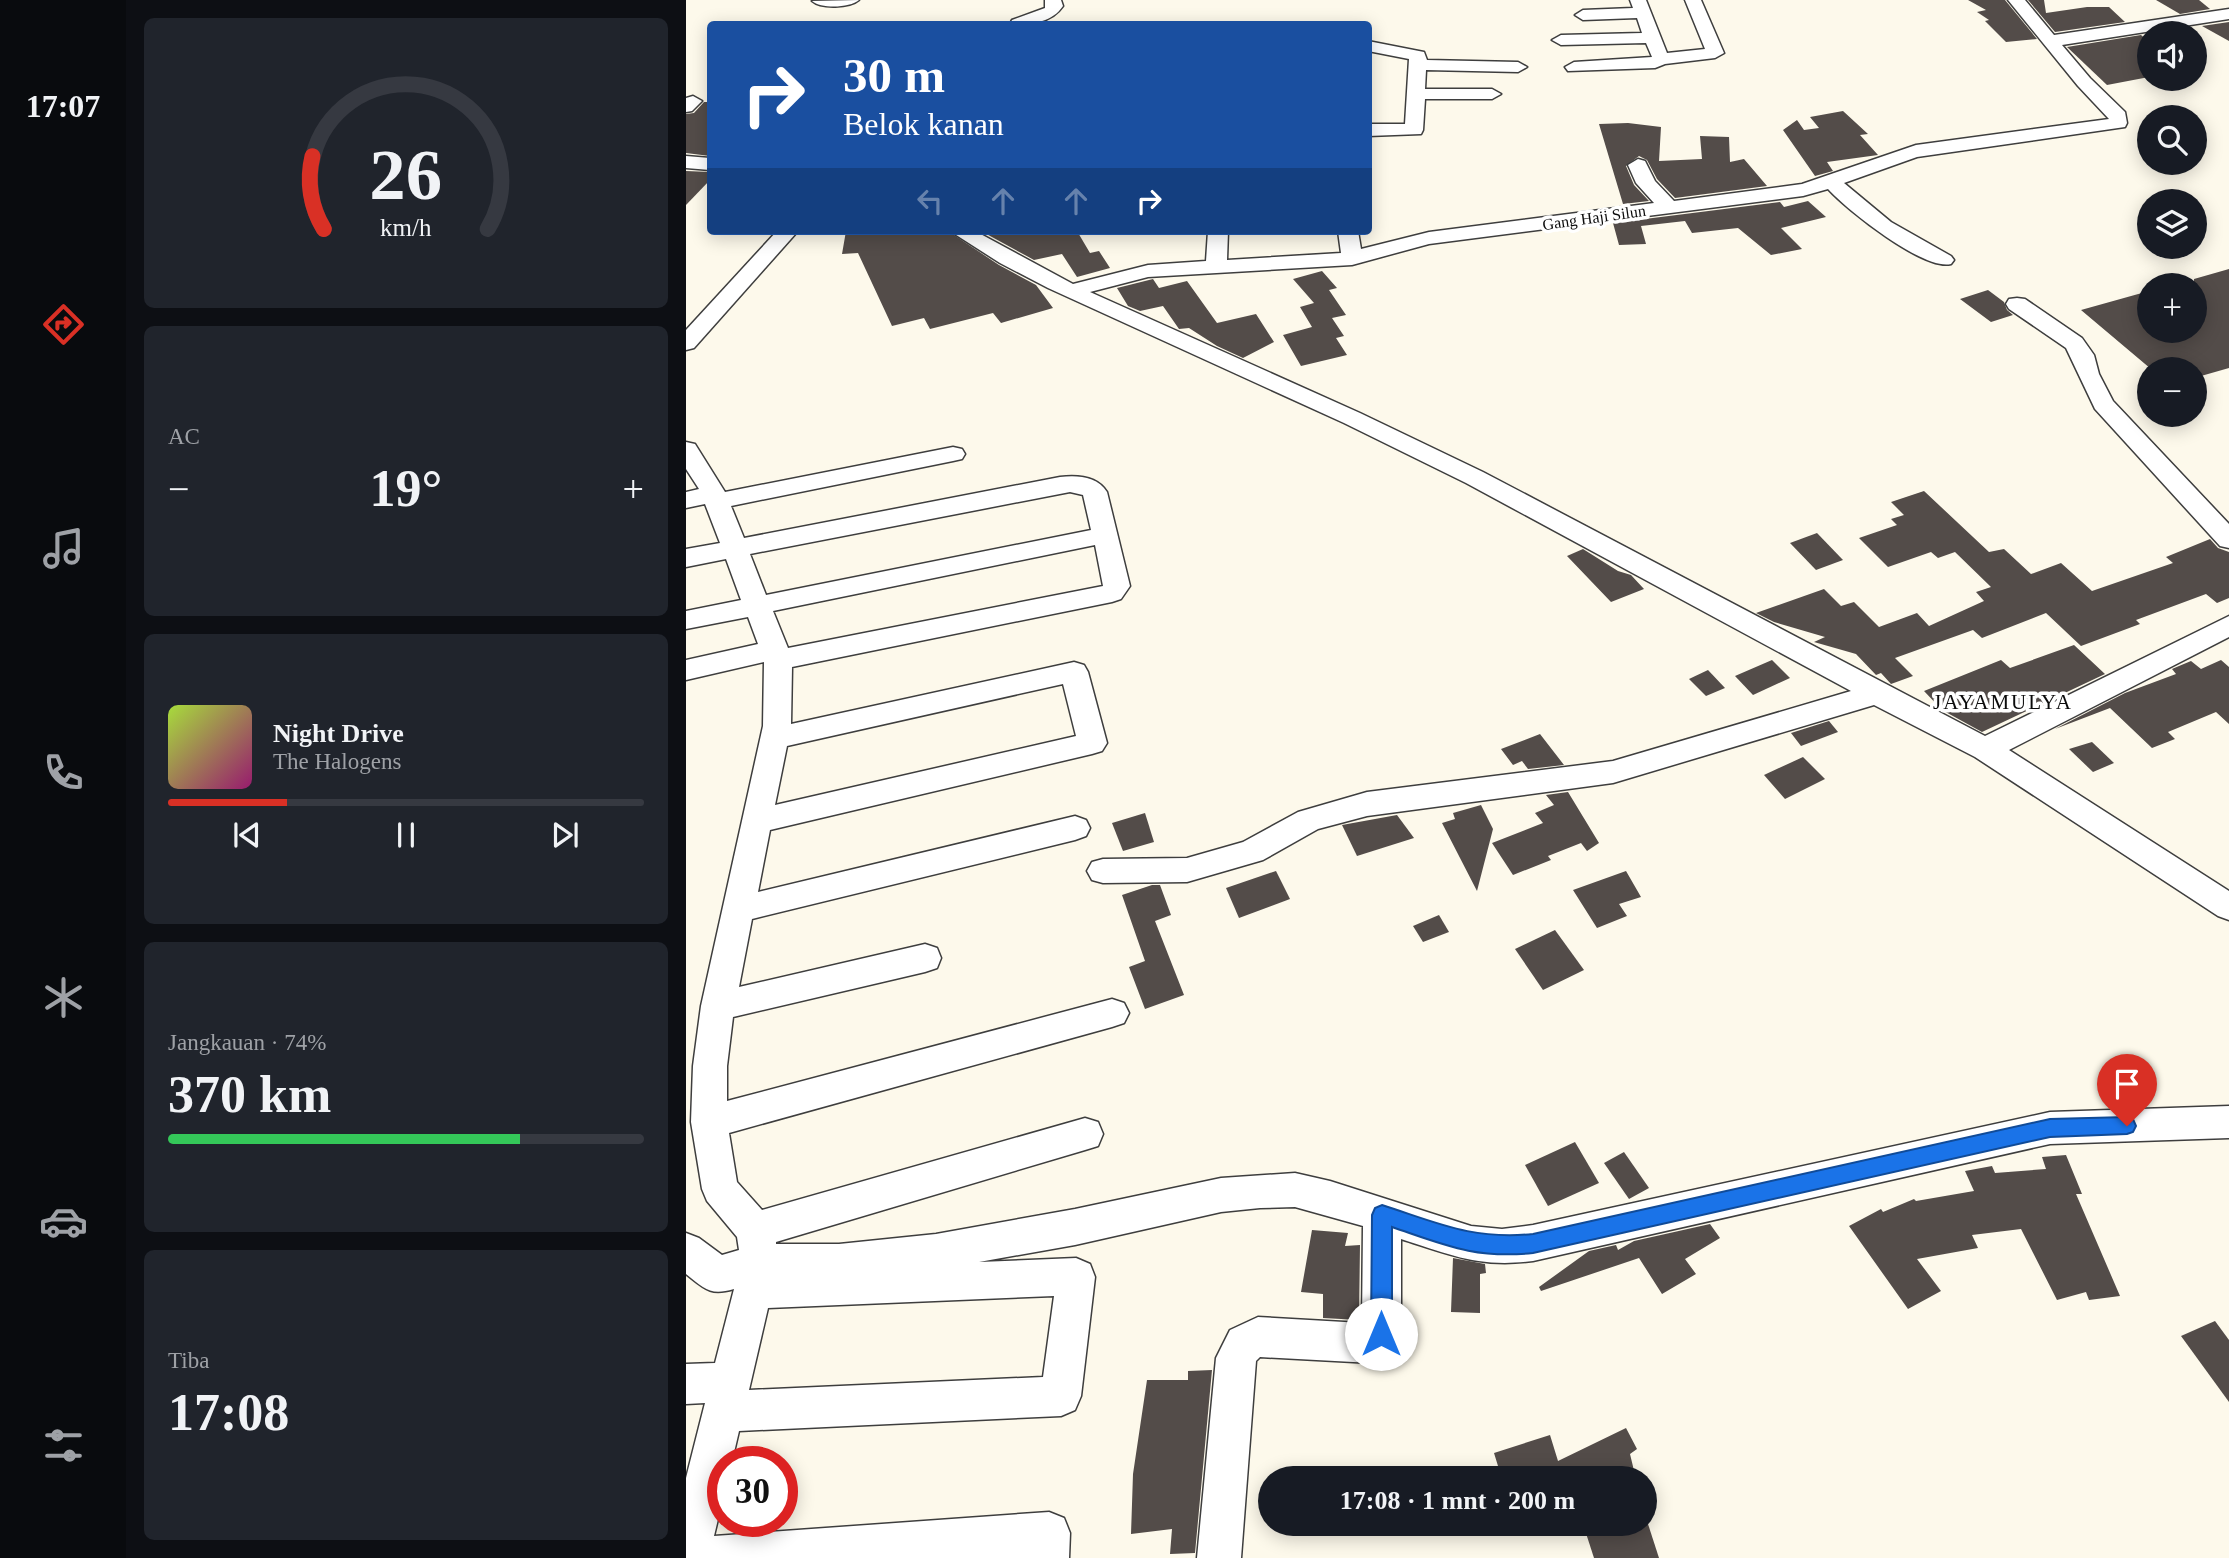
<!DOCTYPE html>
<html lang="id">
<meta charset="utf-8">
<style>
:root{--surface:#171b24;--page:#20242c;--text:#f1f3f6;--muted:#9ea1a6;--line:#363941;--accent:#d93025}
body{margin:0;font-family:"Times New Roman",serif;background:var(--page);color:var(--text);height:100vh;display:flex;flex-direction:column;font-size:26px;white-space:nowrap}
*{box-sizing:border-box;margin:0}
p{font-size:23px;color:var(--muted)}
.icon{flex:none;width:38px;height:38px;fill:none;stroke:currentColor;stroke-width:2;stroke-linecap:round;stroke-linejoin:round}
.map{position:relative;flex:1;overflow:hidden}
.panel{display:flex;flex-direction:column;gap:18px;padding:18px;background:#0d0f14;width:560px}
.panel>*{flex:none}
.banner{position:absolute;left:21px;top:21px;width:665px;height:214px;border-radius:7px;box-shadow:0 4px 18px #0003;background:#1a4fa0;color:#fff;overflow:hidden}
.controls{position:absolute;left:1451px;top:21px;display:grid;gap:14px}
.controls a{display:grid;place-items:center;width:70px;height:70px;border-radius:50%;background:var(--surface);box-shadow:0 4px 18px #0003;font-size:35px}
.speed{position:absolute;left:21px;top:1446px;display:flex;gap:14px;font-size:35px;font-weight:700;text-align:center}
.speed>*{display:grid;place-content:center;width:91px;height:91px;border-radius:50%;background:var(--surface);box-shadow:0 4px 18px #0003;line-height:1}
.speed .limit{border:10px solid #d22;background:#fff;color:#111}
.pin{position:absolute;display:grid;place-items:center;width:60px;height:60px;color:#fff;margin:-72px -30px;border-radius:50% 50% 50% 0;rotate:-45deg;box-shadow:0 0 7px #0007}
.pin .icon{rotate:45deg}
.me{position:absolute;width:77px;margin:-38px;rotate:0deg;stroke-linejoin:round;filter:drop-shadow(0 0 5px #0008)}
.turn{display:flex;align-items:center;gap:24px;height:147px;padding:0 21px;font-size:32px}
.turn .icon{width:91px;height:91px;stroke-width:2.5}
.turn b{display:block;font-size:49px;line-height:60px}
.lanes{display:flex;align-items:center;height:66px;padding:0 21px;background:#0003;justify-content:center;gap:35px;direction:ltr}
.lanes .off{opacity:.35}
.big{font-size:52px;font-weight:700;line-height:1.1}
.panel .widget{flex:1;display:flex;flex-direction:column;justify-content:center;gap:10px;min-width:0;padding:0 24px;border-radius:10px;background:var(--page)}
.panel .dial{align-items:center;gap:0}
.dial svg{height:182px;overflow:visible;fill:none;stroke:var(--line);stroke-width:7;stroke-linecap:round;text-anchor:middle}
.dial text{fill:var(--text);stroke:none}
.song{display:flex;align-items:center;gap:21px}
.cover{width:84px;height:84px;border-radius:10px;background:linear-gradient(135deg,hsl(80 70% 55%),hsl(320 70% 35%))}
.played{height:7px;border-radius:4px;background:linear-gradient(90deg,var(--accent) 25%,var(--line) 25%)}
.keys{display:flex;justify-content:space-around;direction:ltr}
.heat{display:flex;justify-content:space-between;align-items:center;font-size:38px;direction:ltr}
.charge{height:10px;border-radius:5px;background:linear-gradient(90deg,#34c759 74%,var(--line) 0)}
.trip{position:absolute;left:572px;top:1466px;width:399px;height:70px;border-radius:35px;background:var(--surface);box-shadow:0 4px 18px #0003;font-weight:700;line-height:70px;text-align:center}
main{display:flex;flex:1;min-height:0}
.dock{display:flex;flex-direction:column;width:126px;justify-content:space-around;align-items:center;background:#090b0e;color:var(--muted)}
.dock .icon{width:49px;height:49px}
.dock .current{color:var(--accent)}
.dock b{font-size:32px;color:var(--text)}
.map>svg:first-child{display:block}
</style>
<main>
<nav class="dock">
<b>17:07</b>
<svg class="icon current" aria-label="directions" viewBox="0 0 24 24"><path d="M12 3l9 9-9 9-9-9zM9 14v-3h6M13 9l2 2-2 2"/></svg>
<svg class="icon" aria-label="music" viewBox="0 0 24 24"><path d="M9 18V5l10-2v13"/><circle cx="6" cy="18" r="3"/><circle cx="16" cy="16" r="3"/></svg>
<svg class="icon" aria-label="phone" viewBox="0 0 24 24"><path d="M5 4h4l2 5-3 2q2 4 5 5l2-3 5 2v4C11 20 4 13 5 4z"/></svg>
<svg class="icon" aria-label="climate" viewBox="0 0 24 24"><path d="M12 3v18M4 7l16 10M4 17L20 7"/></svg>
<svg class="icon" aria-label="car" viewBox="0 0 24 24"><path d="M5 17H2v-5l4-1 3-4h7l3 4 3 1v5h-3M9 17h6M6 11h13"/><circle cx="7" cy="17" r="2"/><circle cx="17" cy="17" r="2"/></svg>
<svg class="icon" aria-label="filters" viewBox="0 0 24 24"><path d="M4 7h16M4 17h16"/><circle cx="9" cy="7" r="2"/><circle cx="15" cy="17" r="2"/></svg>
</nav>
<section class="panel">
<div class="widget dial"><svg viewBox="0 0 100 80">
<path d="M14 69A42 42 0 1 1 86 69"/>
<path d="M14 69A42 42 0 0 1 9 37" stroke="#d93025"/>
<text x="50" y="56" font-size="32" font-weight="700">26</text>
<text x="50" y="72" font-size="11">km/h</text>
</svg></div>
<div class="widget"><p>AC</p>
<div class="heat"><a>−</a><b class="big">19°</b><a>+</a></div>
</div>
<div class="widget">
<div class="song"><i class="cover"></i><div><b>Night Drive</b><p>The Halogens</p></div></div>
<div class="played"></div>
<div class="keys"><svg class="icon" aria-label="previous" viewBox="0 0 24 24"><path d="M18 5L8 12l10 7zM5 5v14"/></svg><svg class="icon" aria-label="pause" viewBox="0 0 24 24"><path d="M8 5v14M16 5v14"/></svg><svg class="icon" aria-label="next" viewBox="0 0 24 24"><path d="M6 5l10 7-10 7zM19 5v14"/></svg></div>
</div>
<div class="widget"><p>Jangkauan · 74%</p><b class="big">370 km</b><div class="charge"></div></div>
<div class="widget"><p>Tiba</p><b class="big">17:08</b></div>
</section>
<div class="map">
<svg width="1543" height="1558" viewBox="0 0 1543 1558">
<rect width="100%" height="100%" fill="#fdf9eb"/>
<g fill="#534c49">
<polygon points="1282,0 1319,0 1351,39 1320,42 1299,21 1303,20 1291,12 1300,10"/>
<polygon points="1342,0 1358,0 1360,13 1401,7 1423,7 1439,22 1369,32"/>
<polygon points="1470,0 1513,0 1524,9 1494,14"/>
<polygon points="1543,22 1543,41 1516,26"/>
<polygon points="1455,35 1463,42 1463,77 1421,85 1381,47"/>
<polygon points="18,102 24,102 24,156 0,153 0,114 8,113"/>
<polygon points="1157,111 1182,134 1174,135 1192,155 1141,162 1147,171 1129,176 1097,130 1111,120 1118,130 1133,128 1124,117"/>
<polygon points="942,123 975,127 973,161 1016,159 1014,136 1043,137 1044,162 1058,159 1081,186 989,198 971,179 961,160 953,156 940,166 948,185 963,201 937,204 913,124"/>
<polygon points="0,171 24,172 24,180 0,205"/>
<polygon points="1122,201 1140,217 1095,228 1116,249 1085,255 1052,228 1006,233 999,221 955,226 960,244 933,245 927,223 1094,202 1098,207"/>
<polygon points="160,231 262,231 313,265 350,285 367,308 315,323 307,313 244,329 238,318 206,326 172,253 156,254"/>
<polygon points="295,231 391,231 404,253 413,251 424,268 391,277 376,254 348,260"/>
<polygon points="1543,269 1543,368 1508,378 1508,369 1465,369 1395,310 1463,291 1463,331 1508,331 1508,279"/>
<polygon points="636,271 651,288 643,290 660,315 646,318 658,336 650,338 661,355 615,366 597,335 626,327 614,307 628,303 607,279"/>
<polygon points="467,279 473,288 501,281 531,323 570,314 588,342 557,358 531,346 503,328 493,329 477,306 454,311 442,306 431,288"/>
<polygon points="1302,290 1318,302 1321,310 1327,315 1305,322 1274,299"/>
<polygon points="1238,491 1303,552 1318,549 1345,574 1375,563 1406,591 1487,563 1480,557 1524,539 1532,548 1543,552 1543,598 1531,603 1520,594 1450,620 1454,624 1395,646 1360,613 1296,638 1287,630 1209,658 1227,676 1205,684 1195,673 1190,675 1170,654 1128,642 1139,637 1088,622 1070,613 1138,589 1155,606 1168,602 1193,627 1231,613 1243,626 1298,601 1290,592 1305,587 1269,552 1252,558 1245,552 1202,567 1173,538 1211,525 1205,519 1218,515 1205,502"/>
<polygon points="1131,533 1157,560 1130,570 1104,543"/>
<polygon points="897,549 932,571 945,575 958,589 925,602 881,556"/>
<polygon points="1388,645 1419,674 1296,732 1256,710 1238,691 1315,660 1324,668"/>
<polygon points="1086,660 1104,678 1067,695 1049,676"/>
<polygon points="1535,660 1543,667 1543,724 1530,712 1482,732 1489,739 1466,748 1424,708 1369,729 1439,693 1490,674 1486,669 1493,666 1505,661 1515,669"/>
<polygon points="1022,670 1039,688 1020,696 1003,679"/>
<polygon points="1143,721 1152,732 1115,746 1105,733"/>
<polygon points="854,734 878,765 842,769 836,761 827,765 815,749"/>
<polygon points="1406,742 1428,763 1407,772 1383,749"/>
<polygon points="1117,757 1139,779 1099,799 1078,775"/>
<polygon points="882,792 913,843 901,851 895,843 862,856 865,860 827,875 806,843 857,823 849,813 868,805 860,795"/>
<polygon points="795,805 807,829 791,891 756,823 769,819 767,813"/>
<polygon points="459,813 468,842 437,851 426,823"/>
<polygon points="711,815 728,838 671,856 656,825"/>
<polygon points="590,871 604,899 553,918 540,888"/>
<polygon points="940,871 955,897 933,904 941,916 911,928 887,890"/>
<polygon points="466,885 474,885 485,915 469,921 498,995 459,1009 443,967 459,961 436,895"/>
<polygon points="753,915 763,932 737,942 727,926"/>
<polygon points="869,930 898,970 857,990 829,949"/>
<polygon points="889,1142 913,1183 862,1206 839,1165"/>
<polygon points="938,1152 963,1188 943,1199 918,1163"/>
<polygon points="1380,1155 1396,1194 1390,1194 1434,1296 1403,1300 1400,1292 1371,1300 1335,1229 1286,1235 1292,1248 1231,1259 1255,1291 1222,1309 1163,1226 1195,1209 1197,1212 1228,1199 1230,1201 1288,1191 1279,1171 1306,1166 1309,1173 1360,1169 1356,1157"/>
<polygon points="1024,1224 1034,1238 999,1259 1010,1274 976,1294 953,1258 855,1291 853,1287 903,1251 930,1245 932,1250 948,1241"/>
<polygon points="626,1230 662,1233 659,1246 674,1245 673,1320 637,1318 637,1294 615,1292"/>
<polygon points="767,1258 799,1264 800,1273 794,1274 794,1313 765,1312"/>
<polygon points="1529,1321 1543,1340 1543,1402 1495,1336"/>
<polygon points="526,1370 509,1553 484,1554 486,1529 445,1534 447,1474 461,1380 502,1380 502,1371"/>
<polygon points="940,1428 951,1449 944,1454 950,1479 816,1479 808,1453 864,1435 872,1461"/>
<polygon points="897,1524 962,1524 973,1558 908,1558"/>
</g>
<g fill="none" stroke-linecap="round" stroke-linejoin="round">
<g stroke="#3e3e3e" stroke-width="3">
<g id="minor">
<path d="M173,0C164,8 135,9 126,1Z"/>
<path d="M359,0H375L377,6C365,24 344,24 324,24L326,20L359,8Z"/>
<polygon points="944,0 960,0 981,53 1019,49 999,0 1015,0 1038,53 1029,58 979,64 969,68 882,71 879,67 888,62 966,57 960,43 875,45 866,40 875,35 956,33 951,18 897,20 889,15 897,10 947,8"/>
<path d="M1322,0H1339L1368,35L1543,9V19L1376,45L1404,78L1439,112L1441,123L1439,127L1231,157L1158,183L1205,222L1265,256L1268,260L1265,264C1238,271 1161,210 1142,189L1117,196L743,244L666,265L462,277L404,292L674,413L797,472L1299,736L1543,616V637L1323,750L1543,891V920L1532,916L1289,757L1188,705L927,783L681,816L632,829L577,860L501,882L417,883L406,880L401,871L406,862L417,859L501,858L557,842L612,812L681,792L927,761L1165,691L780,483L658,423L362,288L314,263L264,231H289L387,284L462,265L520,261L522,231H542L541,260L655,253L652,231H672L675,249L743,232L968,203L950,183L942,165L952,159L959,161L969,181L988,201L1116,184L1230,145L1423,119L1392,86Z"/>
<polygon points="682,41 738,52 741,60 832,62 841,67 832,72 740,70 739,89 806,89 815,94 806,99 739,99 737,130 735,134 682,136 682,124 719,124 723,59 682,51"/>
<polygon points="7,96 16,101 6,111 0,112 0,98"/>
<polygon points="0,156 24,158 24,170 0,168"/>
<polygon points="91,231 112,231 8,348 0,350 0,330"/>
<polygon points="1331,298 1339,299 1396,338 1408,355 1413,374 1427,401 1543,524 1543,548 1534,546 1409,409 1380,348 1323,309 1320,304 1323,299"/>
<path d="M0,442L9,444L39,492L267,447L276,449L279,454L276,459L267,461L45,506L58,538L374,477C391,475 411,476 421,492L444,586L435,599L426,602L106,667L105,724L388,662L398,665L402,672L421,743L416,751L406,754L84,830L72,892L389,816L400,820L404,828L400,836L389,840L66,919L53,987L239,944L251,948L255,958L251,968L239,972L47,1017L41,1066V1101L426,999L438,1003L443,1013L438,1023L426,1027L43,1133L51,1182L76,1210L399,1118L412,1122L417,1134L412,1146L399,1150L90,1242V1244H153L250,1234L389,1209L535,1178L609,1173L644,1181L785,1226L816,1229L847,1225L1364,1112L1543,1106V1138L1364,1144L847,1261C793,1268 765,1255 715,1239V1334C708,1350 702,1356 686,1363L574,1357L570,1361L555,1558H511L530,1358L544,1330L572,1317L676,1323L677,1226L609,1207L574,1208L535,1212L389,1245L293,1262L390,1258L404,1264L409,1277L395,1396L389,1410L375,1416L53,1431L46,1461H37V1498L28,1536L363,1512L378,1518L384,1533L383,1558H0V1478L19,1403L0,1404V1364L29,1363L48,1289C24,1296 19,1289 0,1274V1233L13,1238L36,1255L53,1250L51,1237L21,1201L16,1189L5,1122L7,1066L15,1006L77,726L78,662L0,680V660L72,644L62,617L0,629V611L55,600L40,559L0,567V549L34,543L19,504L0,508V492L13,489L0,469ZM384,492L397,495L405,530L80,595L64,554ZM409,545L417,586L102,648L87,611ZM377,684L390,736L89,805L101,746ZM368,1296L357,1377L63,1390L82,1308Z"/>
</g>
</g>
<use href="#minor" fill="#fff" fill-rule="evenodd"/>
</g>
<path fill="#1a73e8" stroke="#114b97" stroke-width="2" d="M1441,1117L1447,1119L1450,1126L1447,1132L1441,1134L1364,1137L847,1253C789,1259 759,1245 706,1227V1334L703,1342L695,1345L688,1342L685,1334L686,1215L689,1208L696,1205C752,1223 786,1240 847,1234L1364,1119Z"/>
<g text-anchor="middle" stroke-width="7" stroke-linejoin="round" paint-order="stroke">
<g font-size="16" fill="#0b0b0b" stroke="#fff">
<text transform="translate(908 217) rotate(-8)" y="6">Gang Haji Silun</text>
</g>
<g font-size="21" letter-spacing="2" fill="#0b0b0b" stroke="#fff">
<text x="1317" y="709">JAYAMULYA</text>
</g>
</g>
</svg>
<div class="controls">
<a><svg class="icon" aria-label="sound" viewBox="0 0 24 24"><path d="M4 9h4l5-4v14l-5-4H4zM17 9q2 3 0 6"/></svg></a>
<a><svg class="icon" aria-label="search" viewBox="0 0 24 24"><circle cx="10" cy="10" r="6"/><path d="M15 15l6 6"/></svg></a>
<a><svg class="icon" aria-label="layers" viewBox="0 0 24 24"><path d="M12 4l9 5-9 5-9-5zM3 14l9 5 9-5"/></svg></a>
<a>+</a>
<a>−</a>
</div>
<div class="speed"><div class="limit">30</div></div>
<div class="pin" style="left:1441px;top:1126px;background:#d93025"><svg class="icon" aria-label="arrive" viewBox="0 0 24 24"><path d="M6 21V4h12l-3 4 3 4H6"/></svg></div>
<svg class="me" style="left:695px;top:1334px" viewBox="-20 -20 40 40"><circle r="19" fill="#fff"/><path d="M0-13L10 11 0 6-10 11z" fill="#1a73e8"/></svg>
<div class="trip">17:08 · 1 mnt · 200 m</div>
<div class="banner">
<div class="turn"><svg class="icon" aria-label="right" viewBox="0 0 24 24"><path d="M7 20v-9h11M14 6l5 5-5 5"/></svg><div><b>30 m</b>Belok kanan</div></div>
<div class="lanes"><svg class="icon off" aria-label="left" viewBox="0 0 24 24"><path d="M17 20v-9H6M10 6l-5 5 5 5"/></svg><svg class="icon off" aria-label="ahead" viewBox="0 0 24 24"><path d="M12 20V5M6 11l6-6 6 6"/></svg><svg class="icon off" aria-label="ahead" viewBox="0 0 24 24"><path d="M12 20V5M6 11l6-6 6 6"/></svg><svg class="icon" aria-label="right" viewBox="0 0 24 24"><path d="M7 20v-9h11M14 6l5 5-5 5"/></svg></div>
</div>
</div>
</main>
